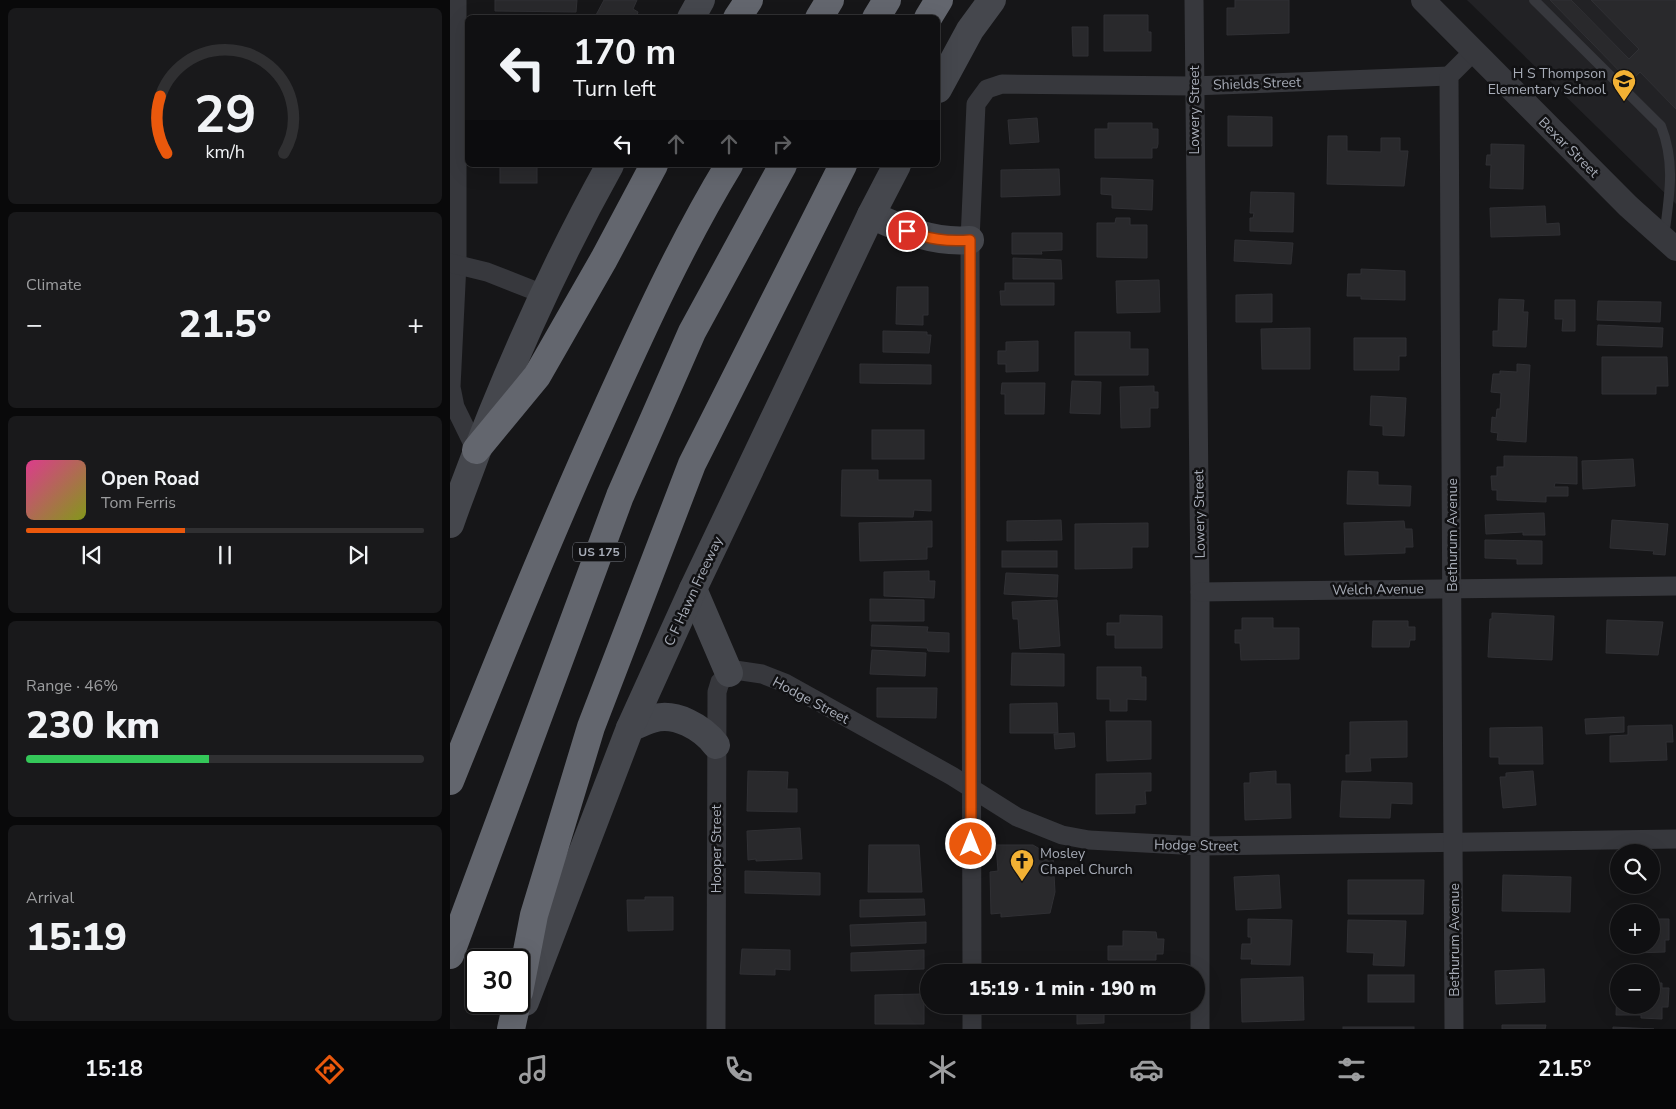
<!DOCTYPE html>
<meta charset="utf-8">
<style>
:root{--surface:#101012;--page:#19191b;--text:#f1f3f6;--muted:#9c9d9f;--line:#303032;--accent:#ea580c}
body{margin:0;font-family:"Nunito Sans",sans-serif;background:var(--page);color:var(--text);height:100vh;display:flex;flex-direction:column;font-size:19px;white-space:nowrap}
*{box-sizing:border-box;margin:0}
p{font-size:16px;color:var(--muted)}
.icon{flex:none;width:28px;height:28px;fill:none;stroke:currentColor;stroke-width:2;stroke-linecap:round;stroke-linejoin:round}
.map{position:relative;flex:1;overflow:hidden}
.sheet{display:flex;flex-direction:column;gap:8px;padding:8px;background:#09090a;width:450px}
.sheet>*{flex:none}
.top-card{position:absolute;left:15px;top:15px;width:475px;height:152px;border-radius:8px;box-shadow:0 5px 20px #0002,0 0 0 1px var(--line);background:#101012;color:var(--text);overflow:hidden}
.controls{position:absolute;left:1160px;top:844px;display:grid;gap:10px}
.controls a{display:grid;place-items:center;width:50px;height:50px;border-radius:50%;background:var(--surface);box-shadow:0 5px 20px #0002,0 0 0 1px var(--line);font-size:25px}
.speed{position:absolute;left:15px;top:949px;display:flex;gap:10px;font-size:25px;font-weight:700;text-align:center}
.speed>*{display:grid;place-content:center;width:65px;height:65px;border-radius:50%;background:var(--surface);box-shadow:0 5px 20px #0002,0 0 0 1px var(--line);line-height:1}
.speed .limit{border:2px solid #111;border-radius:8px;background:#fff;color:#111}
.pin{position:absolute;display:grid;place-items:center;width:42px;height:42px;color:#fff;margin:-21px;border:2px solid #fff;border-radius:50%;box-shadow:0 1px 5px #0007}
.me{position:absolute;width:55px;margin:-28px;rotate:0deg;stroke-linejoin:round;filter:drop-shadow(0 0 4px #0008)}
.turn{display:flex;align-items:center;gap:18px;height:105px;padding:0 25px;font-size:22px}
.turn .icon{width:65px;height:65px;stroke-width:2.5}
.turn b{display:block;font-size:35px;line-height:42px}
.lanes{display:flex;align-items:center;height:48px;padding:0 25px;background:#0003;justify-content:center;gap:25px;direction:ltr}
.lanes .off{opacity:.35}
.big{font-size:38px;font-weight:800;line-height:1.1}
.sheet .tile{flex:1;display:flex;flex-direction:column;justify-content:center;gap:8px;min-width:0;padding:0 18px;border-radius:8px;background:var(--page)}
.sheet .dial{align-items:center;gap:0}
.dial svg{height:130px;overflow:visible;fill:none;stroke:var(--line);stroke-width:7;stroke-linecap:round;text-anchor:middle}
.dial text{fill:var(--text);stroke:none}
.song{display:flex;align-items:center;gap:15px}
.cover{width:60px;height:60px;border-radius:8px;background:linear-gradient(135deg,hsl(330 70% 55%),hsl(70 70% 35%))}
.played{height:5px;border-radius:2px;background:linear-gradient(90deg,var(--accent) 40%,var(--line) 40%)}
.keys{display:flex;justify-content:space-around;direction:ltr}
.heat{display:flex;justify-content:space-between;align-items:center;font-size:28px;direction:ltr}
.charge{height:8px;border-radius:4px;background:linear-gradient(90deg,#34c759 46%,var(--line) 0)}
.trip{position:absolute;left:470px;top:964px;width:285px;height:50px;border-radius:25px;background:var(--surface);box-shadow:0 5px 20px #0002,0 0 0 1px var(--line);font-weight:800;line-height:50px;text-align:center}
.tab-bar{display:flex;height:80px;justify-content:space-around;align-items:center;background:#060607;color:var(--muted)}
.tab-bar .icon{width:35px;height:35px}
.tab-bar .active{color:var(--accent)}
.tab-bar b{font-size:22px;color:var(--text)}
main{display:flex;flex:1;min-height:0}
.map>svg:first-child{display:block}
</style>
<main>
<section class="sheet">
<div class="tile dial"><svg viewBox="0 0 100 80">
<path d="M14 69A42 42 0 1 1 86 69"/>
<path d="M14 69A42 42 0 0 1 10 34" stroke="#ea580c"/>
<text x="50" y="56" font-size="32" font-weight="700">29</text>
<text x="50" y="72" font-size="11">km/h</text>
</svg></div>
<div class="tile"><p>Climate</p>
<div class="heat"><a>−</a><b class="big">21.5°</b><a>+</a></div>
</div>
<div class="tile">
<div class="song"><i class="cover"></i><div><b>Open Road</b><p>Tom Ferris</p></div></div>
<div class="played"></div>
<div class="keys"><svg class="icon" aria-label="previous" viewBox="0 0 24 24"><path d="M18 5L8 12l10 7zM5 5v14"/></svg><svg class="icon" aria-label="pause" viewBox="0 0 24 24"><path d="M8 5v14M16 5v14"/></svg><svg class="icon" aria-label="next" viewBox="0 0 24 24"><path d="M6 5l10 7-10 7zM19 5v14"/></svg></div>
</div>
<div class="tile"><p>Range · 46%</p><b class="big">230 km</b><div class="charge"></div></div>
<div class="tile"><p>Arrival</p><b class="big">15:19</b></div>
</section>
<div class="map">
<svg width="1226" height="1029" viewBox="0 0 1226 1029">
<rect width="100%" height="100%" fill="#161618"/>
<polygon fill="#222225" points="1017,0 1226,0 1226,204"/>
<g fill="#29292c" stroke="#303034">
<polygon points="45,0 127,0 126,12 45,11"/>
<polygon points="154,0 187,0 183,9 188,12 186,18 151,18 146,15"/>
<polygon points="785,0 839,0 839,33 777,35 777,8 785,8"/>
<polygon points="1100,0 1121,0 1179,59 1189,49 1141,0 1226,0 1226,109 1190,72 1180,82"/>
<polygon points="654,15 698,15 698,32 701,32 701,51 654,51"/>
<polygon points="622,27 638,27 638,56 623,56"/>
<polygon points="778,116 822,117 822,146 778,146"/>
<polygon points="587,118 589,142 560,144 558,120"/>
<polygon points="658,123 702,123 702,129 708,129 708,144 707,148 702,148 702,158 645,158 645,129 658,129"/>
<polygon points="878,136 897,136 897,151 931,152 931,138 950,138 950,151 958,151 954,186 877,184"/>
<polygon points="1041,144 1074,145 1073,189 1040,188 1041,165 1036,165 1037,155 1041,155"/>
<rect x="50" y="165" width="37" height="18"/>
<polygon points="609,169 610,195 551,197 551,170"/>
<polygon points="651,178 703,180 702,210 662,208 662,195 651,194"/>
<polygon points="801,192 844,193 843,232 800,231 800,218 803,218 804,213 800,213"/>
<polygon points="1095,206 1096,224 1109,223 1110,235 1041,237 1040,208"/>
<polygon points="666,218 680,218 680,225 697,225 697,258 647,257 647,223 665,223"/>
<polygon points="562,233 612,233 612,250 591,251 592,254 562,254"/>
<polygon points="785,240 843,243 841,264 784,261"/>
<polygon points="563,258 611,260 612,279 563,279"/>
<polygon points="911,269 955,271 955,300 911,299 911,296 897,296 898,274 911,274"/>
<polygon points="709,280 710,312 667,313 666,281"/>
<polygon points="555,283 604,283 604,305 551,305 550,291 555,291"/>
<polygon points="447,287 478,287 478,315 473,315 473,325 446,324"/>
<polygon points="822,294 822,322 786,322 786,295"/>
<polygon points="1049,299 1074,300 1073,312 1078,312 1076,347 1043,346 1043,331 1048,331"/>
<polygon points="1105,300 1125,300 1125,331 1112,331 1113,319 1105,319"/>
<polygon points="1148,301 1211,302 1210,322 1147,320"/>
<polygon points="1148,325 1213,328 1212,347 1147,345"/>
<polygon points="860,328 860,369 812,369 811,329"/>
<polygon points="433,331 477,332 477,335 481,335 479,353 433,352"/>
<polygon points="625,332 680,332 680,349 698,349 698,375 625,375"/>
<polygon points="904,338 956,338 956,356 949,356 949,370 904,370"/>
<polygon points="588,341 588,371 556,372 556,364 548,364 548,351 556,351 556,342"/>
<polygon points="1152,357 1217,357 1218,386 1206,386 1206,394 1152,394"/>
<polygon points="410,364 481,365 481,384 410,383"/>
<polygon points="1067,364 1080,365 1076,442 1047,440 1048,433 1041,432 1042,417 1046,418 1047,409 1050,409 1051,393 1041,392 1043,374 1050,374 1050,371 1067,372"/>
<polygon points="622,381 651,382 650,414 620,413"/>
<polygon points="552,383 595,383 594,414 555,414 555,394 551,394"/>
<polygon points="704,386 704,392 708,392 708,408 700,408 700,427 671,428 670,387"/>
<polygon points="921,396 956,398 954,436 933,435 933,426 920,425"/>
<rect x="422" y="430" width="52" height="29"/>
<polygon points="1054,456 1127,457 1127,484 1105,483 1104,487 1118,487 1118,496 1096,496 1096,502 1047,500 1047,490 1042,490 1041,476 1047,476 1047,467 1054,467"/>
<polygon points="1183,459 1185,486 1133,489 1132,461"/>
<polygon points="392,470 428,470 428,480 481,480 481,511 464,510 463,517 391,516"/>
<polygon points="898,471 928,472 928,485 961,486 960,506 897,504"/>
<polygon points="1094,513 1095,535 1073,535 1073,532 1036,534 1035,515"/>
<polygon points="611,520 612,540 557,541 557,521"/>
<polygon points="1162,520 1218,524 1215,555 1203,554 1204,551 1160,548"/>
<polygon points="482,521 482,547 477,547 477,559 410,561 409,523"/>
<polygon points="954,521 955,529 962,529 963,547 955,547 955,553 895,555 894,523"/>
<polygon points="698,523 698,547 682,547 682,568 625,569 625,524"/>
<polygon points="1035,540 1092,541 1092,564 1067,564 1067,559 1035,558"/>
<rect x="552" y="551" width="55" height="16"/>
<polygon points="479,571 479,581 485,581 484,598 434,596 434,572"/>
<polygon points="556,573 608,575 607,597 554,594"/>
<polygon points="420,599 474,600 474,621 420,621"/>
<polygon points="607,600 610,646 570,649 568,619 563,619 562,602"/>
<polygon points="1042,613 1104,616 1102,660 1038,657 1040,619 1042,619"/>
<polygon points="670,615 712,616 712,648 665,648 665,635 657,635 657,623 670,623"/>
<polygon points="792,618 823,618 823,628 849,628 849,659 791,660 790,643 785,643 785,630 792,630"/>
<polygon points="1157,620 1213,622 1208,655 1156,653"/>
<polygon points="923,621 958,621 958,627 965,627 965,640 960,640 959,647 922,647"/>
<polygon points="422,625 478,627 477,632 499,633 499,652 478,651 477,648 421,646"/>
<polygon points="422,650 476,653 475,676 420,674"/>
<polygon points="562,653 614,654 614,686 561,685"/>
<polygon points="647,667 691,667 691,677 696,677 696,700 677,699 677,711 660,711 660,699 647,699"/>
<polygon points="427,688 487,688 486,718 427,717"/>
<polygon points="607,703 608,733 560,733 560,704"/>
<polygon points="1174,717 1174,732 1136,734 1135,719"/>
<polygon points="656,721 701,721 701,759 657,761"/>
<polygon points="957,721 957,757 920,758 921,771 896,772 896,755 900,755 900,722"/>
<polygon points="1222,725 1223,742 1216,742 1217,760 1160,762 1160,736 1178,735 1178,726"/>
<polygon points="1092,727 1093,764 1049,764 1049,757 1040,757 1040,728"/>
<polygon points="624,733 625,747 605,749 604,734"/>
<polygon points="298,771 338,772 337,789 347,789 347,812 297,811"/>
<polygon points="826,771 826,784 840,784 841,818 795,820 794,783 800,783 800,773"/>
<polygon points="1083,771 1086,805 1053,808 1050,777 1056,777 1056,773"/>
<polygon points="701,773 701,791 695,791 696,804 685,805 685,813 646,814 646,774"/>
<polygon points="892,781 962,783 962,804 941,803 940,818 890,817"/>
<polygon points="350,828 352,859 306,861 306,859 298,860 297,831"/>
<polygon points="419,845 469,845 472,892 418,892"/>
<polygon points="546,845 583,845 603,857 605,892 600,913 551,917 551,913 541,914 540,872 548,871"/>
<polygon points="295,871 370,873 370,895 295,893"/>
<polygon points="829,875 831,908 786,910 784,877"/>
<polygon points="1053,875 1121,877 1120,912 1052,911"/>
<polygon points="898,880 974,880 973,914 898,914"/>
<polygon points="195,897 223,897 223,930 178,931 177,900 195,900"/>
<polygon points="474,899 475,915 410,917 410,900"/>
<polygon points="798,919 842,920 840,965 801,964 802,959 791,959 792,944 801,944 801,937 798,937"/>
<polygon points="1201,919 1219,919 1219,940 1215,940 1215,952 1182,953 1182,945 1201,945"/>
<polygon points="898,920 956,921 954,966 923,965 924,953 897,952"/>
<polygon points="476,922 476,943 401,946 400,925"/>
<polygon points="673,931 706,932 707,939 714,939 713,954 706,954 706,960 658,960 658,946 673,946"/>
<polygon points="292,949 340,950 340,970 325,969 325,975 290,974"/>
<polygon points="474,950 474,969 401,971 401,953"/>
<polygon points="1094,969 1095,1002 1046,1004 1045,971"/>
<polygon points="657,971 711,972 657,972"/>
<rect x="918" y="975" width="46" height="27"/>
<polygon points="853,977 854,1020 792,1022 791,979"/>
<polygon points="1201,983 1212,983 1212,988 1219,988 1218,1007 1212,1007 1212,1019 1191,1018 1191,1015 1166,1015 1167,988 1169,1005 1201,1005"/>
<polygon points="474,994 474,1024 425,1024 425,995"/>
<polygon points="654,1008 654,1023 627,1024 627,1009"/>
<polygon points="1052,1025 1096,1025 1095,1029 1052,1029"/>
<rect x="893" y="1027" width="71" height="2"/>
<polygon points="1163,1027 1204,1029 1163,1029"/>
</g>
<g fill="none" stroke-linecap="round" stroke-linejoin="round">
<path stroke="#37383d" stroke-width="10" d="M1084,0L1211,126C1226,164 1219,197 1214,237"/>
<g stroke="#37383d" stroke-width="19">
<polyline points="7,0 7,263 1,387 5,407 26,450"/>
<polyline points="744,0 750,592 750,1029"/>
<polyline points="0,263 37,272 93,294"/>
<polyline points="750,592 1226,586"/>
<polyline points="522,972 520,240 526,104 537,89 552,84 743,86 999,76"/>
<polyline points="522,1005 522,1029"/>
<polyline points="266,1029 267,692 270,682 285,670 312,674 335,683 502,776 567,817 612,835 639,840 750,846 1226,839"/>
<polyline points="1004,1029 999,76 1024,51"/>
</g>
<polyline stroke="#37383d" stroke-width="24" points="973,0 1178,206 1226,249"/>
<g stroke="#45474d" stroke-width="28">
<polyline points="241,18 251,0"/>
<polyline points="488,89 520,30 542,0"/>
<path d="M421,215C454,230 483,243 520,240"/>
<path d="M0,524C44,400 96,280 160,165"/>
<polyline points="243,589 279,673"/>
<path d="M180,728C187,725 195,721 202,719C225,711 253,728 266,745"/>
<polyline points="75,1002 180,728 243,589 421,215 447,165"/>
</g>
<g stroke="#63666e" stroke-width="28">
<polyline points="287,18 299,0"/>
<polyline points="369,18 380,0"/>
<polyline points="426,18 437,0"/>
<polyline points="478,18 489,0"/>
<polyline points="26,450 87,376 154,259 204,165"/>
<path d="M0,781C50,657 100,533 155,412C193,328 231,244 279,165"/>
<polyline points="0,955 170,496 242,332 333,165"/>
<polyline points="69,992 84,915 141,727 242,464 393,165"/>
<polyline points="61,1029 67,1002"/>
</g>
</g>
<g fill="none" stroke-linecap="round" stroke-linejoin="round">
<g stroke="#983908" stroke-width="12">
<path id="route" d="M457,231C479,239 497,242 520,240L521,844"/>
</g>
<use href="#route" stroke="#ea580c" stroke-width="9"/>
</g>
<defs>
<g id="school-pin" transform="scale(1.25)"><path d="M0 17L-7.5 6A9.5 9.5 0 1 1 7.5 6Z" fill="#f2b134" stroke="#111113"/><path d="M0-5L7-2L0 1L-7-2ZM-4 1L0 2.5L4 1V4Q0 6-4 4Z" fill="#111"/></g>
<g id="church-pin" transform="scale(1.25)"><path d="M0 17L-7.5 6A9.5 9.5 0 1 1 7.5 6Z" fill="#f2b134" stroke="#111113"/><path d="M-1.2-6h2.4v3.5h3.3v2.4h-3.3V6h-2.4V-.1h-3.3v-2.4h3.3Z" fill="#111"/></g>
</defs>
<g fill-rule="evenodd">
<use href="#school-pin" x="1174" y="81"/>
<use href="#church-pin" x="572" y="861"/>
</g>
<g text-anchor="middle" stroke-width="5" stroke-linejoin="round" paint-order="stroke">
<rect fill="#111113" stroke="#7b7e86" stroke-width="1" x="123" y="542.5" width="52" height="19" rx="4"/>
<g font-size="12" font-weight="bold" fill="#a8adb8">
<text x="149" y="556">US 175</text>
</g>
<g font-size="14" fill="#a8adb8" stroke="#111113" text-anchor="end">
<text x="1156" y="78">H S Thompson<tspan x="1156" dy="16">Elementary School</tspan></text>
<text x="590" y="858" text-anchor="start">Mosley<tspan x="590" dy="16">Chapel Church</tspan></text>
</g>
<g font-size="14" fill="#a8adb8" stroke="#111113">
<text transform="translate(807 83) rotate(-2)" y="5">Shields Street</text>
<text transform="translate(744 110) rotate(-90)" y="5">Lowery Street</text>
<text transform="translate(1119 147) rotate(45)" y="5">Bexar Street</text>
<text transform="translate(749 514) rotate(-91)" y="5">Lowery Street</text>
<text transform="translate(1002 535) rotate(-90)" y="5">Bethurum Avenue</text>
<text transform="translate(928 589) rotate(-1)" y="5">Welch Avenue</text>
<text transform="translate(243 591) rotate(-65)" y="5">C F Hawn Freeway</text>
<text transform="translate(361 700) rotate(28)" y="5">Hodge Street</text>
<text transform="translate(746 845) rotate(1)" y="5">Hodge Street</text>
<text transform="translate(266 849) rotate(-90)" y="5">Hooper Street</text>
<text transform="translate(1004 940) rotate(-90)" y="5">Bethurum Avenue</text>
</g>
</g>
</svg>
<div class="controls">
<a><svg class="icon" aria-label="search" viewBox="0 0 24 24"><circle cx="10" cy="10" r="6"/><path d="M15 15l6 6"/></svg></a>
<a>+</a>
<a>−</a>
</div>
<div class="speed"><div class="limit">30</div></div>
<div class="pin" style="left:457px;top:231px;background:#d93025"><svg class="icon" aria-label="arrive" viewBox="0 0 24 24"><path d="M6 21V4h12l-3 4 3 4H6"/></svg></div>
<svg class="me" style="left:521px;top:844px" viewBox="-20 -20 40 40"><circle r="17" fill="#ea580c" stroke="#fff" stroke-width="3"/><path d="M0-11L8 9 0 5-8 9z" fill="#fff"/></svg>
<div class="trip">15:19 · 1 min · 190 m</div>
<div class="top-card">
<div class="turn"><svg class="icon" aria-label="left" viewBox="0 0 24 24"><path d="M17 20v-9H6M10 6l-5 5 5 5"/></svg><div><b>170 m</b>Turn left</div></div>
<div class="lanes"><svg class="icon" aria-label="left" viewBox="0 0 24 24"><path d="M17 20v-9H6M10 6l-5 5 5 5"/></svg><svg class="icon off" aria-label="ahead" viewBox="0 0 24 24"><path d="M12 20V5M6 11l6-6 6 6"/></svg><svg class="icon off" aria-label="ahead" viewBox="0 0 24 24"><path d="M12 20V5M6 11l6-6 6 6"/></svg><svg class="icon off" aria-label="right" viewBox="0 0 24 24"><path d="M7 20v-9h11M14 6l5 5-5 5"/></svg></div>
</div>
</div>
</main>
<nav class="tab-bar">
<b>15:18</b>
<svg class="icon active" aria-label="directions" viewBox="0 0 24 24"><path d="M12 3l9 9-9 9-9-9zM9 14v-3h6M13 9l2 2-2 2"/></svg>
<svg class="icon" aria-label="music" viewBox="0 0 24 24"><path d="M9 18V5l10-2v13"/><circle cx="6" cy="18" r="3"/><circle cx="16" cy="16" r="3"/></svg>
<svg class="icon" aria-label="phone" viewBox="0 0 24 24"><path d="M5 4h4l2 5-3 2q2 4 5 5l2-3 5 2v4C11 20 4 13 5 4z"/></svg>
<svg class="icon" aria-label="climate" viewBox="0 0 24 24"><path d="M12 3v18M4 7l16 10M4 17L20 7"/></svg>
<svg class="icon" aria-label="car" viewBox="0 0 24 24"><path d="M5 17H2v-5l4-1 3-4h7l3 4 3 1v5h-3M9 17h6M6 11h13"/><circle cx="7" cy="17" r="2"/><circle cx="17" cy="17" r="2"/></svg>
<svg class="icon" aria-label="filters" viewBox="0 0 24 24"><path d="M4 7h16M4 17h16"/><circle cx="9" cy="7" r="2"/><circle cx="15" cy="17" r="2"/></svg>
<b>21.5°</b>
</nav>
